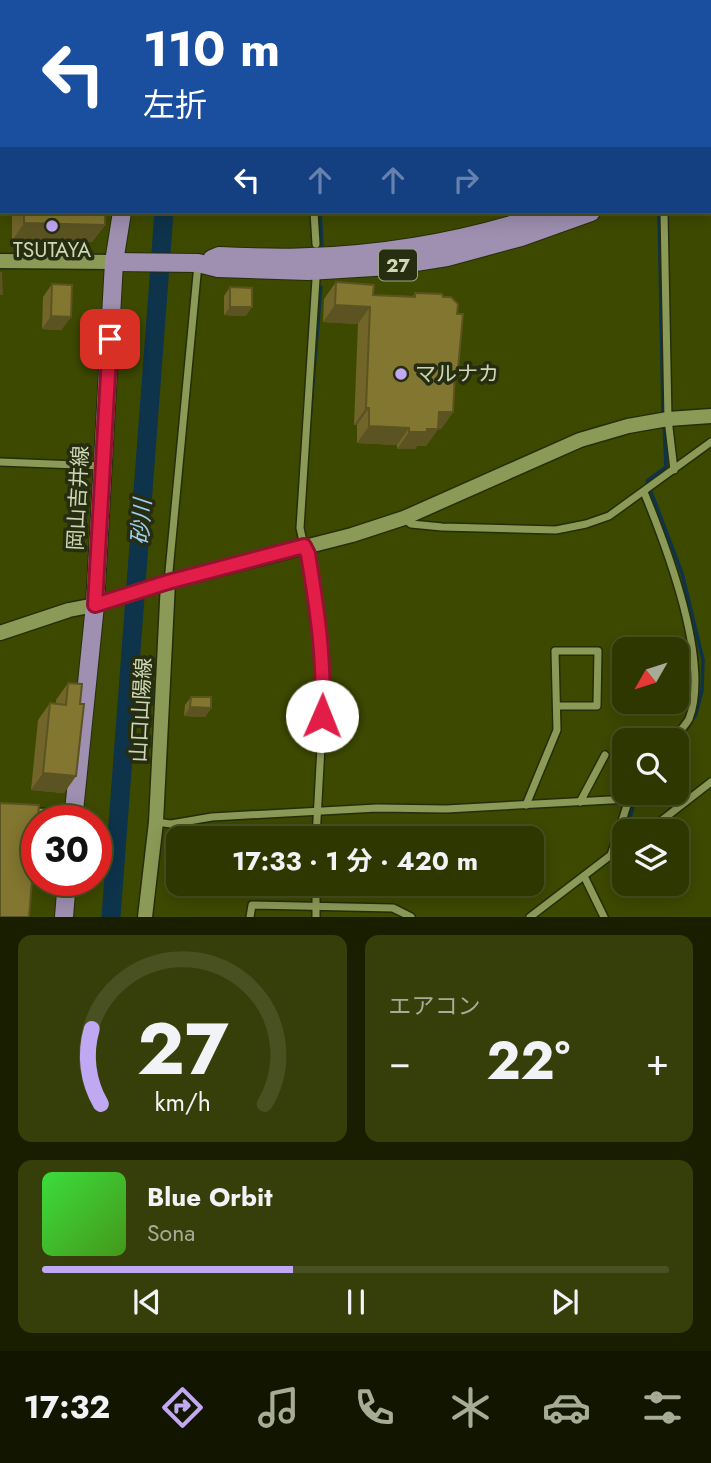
<!DOCTYPE html>
<html lang="ja">
<meta charset="utf-8">
<style>
:root{--surface:#2e3700;--page:#363f0a;--text:#f1f3f6;--muted:#a7ac99;--line:#495122;--accent:#c1a8f3}
body{margin:0;font-family:Jost,"Noto Sans JP",sans-serif;background:var(--page);color:var(--text);height:100vh;display:flex;flex-direction:column;font-size:26px;white-space:nowrap}
*{box-sizing:border-box;margin:0}
p{font-size:23px;color:var(--muted)}
.icon{flex:none;width:38px;height:38px;fill:none;stroke:currentColor;stroke-width:2;stroke-linecap:round;stroke-linejoin:round}
.map{position:relative;height:917px;overflow:hidden}
.sheet{display:flex;flex-direction:column;gap:18px;padding:18px;background:#191e00;flex:1}
.sheet>*{flex:none}
.guide{position:absolute;left:0px;top:0px;width:712px;height:214px;box-shadow:0 4px 18px #0003,0 0 0 2px var(--line);background:#1a4fa0;color:#fff;overflow:hidden}
.needle{width:46px;rotate:231deg}
.buttons{position:absolute;left:612px;top:637px;display:grid;gap:14px}
.buttons a{display:grid;place-items:center;width:77px;height:77px;border-radius:14px;background:var(--surface);box-shadow:0 4px 18px #0003,0 0 0 2px var(--line);font-size:35px}
.speed{position:absolute;left:21px;top:805px;display:flex;gap:14px;font-size:35px;font-weight:700;text-align:center}
.speed>*{display:grid;place-content:center;width:91px;height:91px;border-radius:50%;background:var(--surface);box-shadow:0 4px 18px #0003,0 0 0 2px var(--line);line-height:1}
.speed .limit{border:10px solid #d22;background:#fff;color:#111}
.pin{position:absolute;display:grid;place-items:center;width:60px;height:60px;color:#fff;margin:-30px;border-radius:14px;box-shadow:0 4px 10px #0006}
.me{position:absolute;width:77px;margin:-38px;rotate:1deg;stroke-linejoin:round;filter:drop-shadow(0 0 5px #0008)}
.turn{display:flex;align-items:center;gap:24px;height:147px;padding:0 28px;font-size:32px}
.turn .icon{width:91px;height:91px;stroke-width:2.5}
.turn b{display:block;font-size:49px;line-height:60px}
.lanes{display:flex;align-items:center;height:66px;padding:0 28px;background:#0003;justify-content:center;gap:35px;direction:ltr}
.lanes .off{opacity:.35}
.big{font-size:52px;font-weight:700;line-height:1.1}
.sheet .widget{flex:1;display:flex;flex-direction:column;justify-content:center;gap:10px;min-width:0;padding:0 24px;border-radius:14px;background:var(--page)}
.sheet .dial{align-items:center;gap:0}
.dial svg{height:182px;overflow:visible;fill:none;stroke:var(--line);stroke-width:7;stroke-linecap:round;text-anchor:middle}
.dial text{fill:var(--text);stroke:none}
.song{display:flex;align-items:center;gap:21px}
.cover{width:84px;height:84px;border-radius:10px;background:linear-gradient(135deg,hsl(120 70% 55%),hsl(100 70% 35%))}
.played{height:7px;border-radius:4px;background:linear-gradient(90deg,var(--accent) 40%,var(--line) 40%)}
.keys{display:flex;justify-content:space-around;direction:ltr}
.heat{display:flex;justify-content:space-between;align-items:center;font-size:38px;direction:ltr}
.sheet .tiles{flex:1;display:grid;gap:18px;grid-template-columns:1fr 1fr}
.widget:last-child{grid-column:span 2}
.trip{position:absolute;left:166px;top:826px;width:378px;height:70px;border-radius:14px;background:var(--surface);box-shadow:0 4px 18px #0003,0 0 0 2px var(--line);font-weight:700;line-height:70px;text-align:center}
.tab-bar{display:flex;height:112px;justify-content:space-around;align-items:center;background:#121600;color:var(--muted)}
.tab-bar .icon{width:49px;height:49px}
.tab-bar .selected{color:var(--accent)}
.tab-bar b{font-size:32px;color:var(--text)}
.map>svg:first-child{display:block}
</style>
<div class="map">
<svg width="711" height="917" viewBox="0 0 711 917">
<rect width="100%" height="100%" fill="#3e4900"/>
<g fill="none" stroke-linecap="round" stroke-linejoin="round">
<g stroke="#0d344b" stroke-width="3.5">
<polyline points="656,0 656,2"/>
<polyline points="334,2 334,0"/>
<polyline points="320,212 322,247"/>
<polyline points="659,212 663,416"/>
<polyline points="310,419 321,287"/>
<polyline points="664,424 666,467 647,481 682,573 703,660 702,690 696,714 677,744"/>
<polyline points="626,831 637,793"/>
<polyline points="622,846 625,835"/>
</g>
<g stroke="#0d344b" stroke-width="19">
<polyline points="178,2 178,0"/>
<polyline points="111,917 164,212"/>
</g>
<g stroke="#262d0a" stroke-width="10">
<g id="street">
<polyline points="662,0 662,2"/>
<polyline points="328,2 328,0"/>
<polyline points="479,2 479,0"/>
<polyline points="0,108 2,108"/>
<polyline points="314,212 316,244"/>
<polyline points="664,212 668,419 674,470"/>
<polyline points="316,279 300,528 304,546 308,554 320,627 324,692 316,838"/>
<polyline points="0,462 103,466"/>
<path d="M644,492C667,548 711,662 689,719C685,726 678,733 672,740"/>
<polyline points="404,518 411,524 442,527 556,530 586,524 609,516 711,442"/>
<polyline points="168,582 198,264"/>
<polyline points="580,802 605,755"/>
<polyline points="526,805 557,730 555,651 598,651 597,706 557,706"/>
<polyline points="32,812 73,813"/>
<polyline points="156,822 171,824 212,817 377,808 446,809 629,799"/>
<polyline points="648,831 711,782"/>
<polyline points="611,855 631,793"/>
<polyline points="584,876 604,917"/>
<polyline points="316,884 316,917"/>
<polyline points="250,917 252,905 393,908 411,917"/>
<polyline points="530,917 611,855 625,849"/>
</g>
</g>
<g stroke="#262d0a" stroke-width="17">
<g id="secondary">
<polyline points="0,261 114,262"/>
<polyline points="0,633 69,610 95,605 168,582 352,535 404,518 580,440 628,426 668,419 711,416"/>
<polyline points="145,917 156,822 168,582"/>
</g>
</g>
<g stroke="#262d0a" stroke-width="20">
<g id="primary">
<polyline points="123,2 124,0"/>
<polyline points="137,2 137,0"/>
<polyline points="710,142 711,142"/>
<polyline points="710,156 711,156"/>
<path d="M212,259L219,256C249,257 280,259 310,257C393,254 474,239 552,212"/>
<polyline points="114,262 198,263 218,268 308,271 390,266 447,257 521,237 591,212"/>
<polyline points="73,821 95,605 114,262 122,212"/>
<polyline points="64,917 67,880"/>
</g>
</g>
<use href="#street" stroke="#8c9a58" stroke-width="7"/>
<use href="#secondary" stroke="#8c9a58" stroke-width="14"/>
<use href="#primary" stroke="#9f8fb0" stroke-width="18"/>
</g>
<g fill="#716529">
<polygon points="12,212 105,212 105,225 92,242 12,241"/>
<polygon points="336,282 373,295 413,296 415,293 443,297 457,314 458,370 454,375 453,412 441,429 438,429 426,446 417,446 415,449 397,449 397,445 357,443 357,425 354,425 358,324 323,322 324,299"/>
<polygon points="52,284 71,317 61,330 42,329 43,297"/>
<polygon points="230,287 246,316 224,315 224,296"/>
<polygon points="68,683 80,704 76,776 64,793 31,790 38,720 50,703 56,704 56,700"/>
<polygon points="191,697 211,708 205,717 184,716 185,705"/>
</g>
<g fill="#5c5322">
<polygon points="24,223 105,225 92,242 12,241"/>
<polygon points="335,305 370,307 358,324 323,322"/>
<polygon points="230,307 252,307 246,316 224,315"/>
<polygon points="51,316 71,317 61,330 42,329"/>
<polygon points="366,408 369,408 357,425 354,425"/>
<polygon points="439,412 453,412 441,429 427,429"/>
<polygon points="369,426 409,428 397,445 357,443"/>
<polygon points="427,429 438,429 426,446 417,446 415,449 397,449 409,432"/>
<polygon points="190,707 211,708 205,717 184,716"/>
<polygon points="43,773 76,776 64,793 31,790"/>
</g>
<g fill="#837630" stroke="#5c5322" stroke-width="2">
<polygon points="24,212 105,212 105,225 24,223"/>
<polygon points="0,273 1,273 2,294 0,294"/>
<polygon points="336,282 374,285 373,295 415,297 415,293 442,294 443,297 451,297 458,304 457,314 463,314 458,370 455,373 453,412 439,412 438,429 427,429 427,432 409,432 409,428 369,426 369,408 366,408 370,307 335,305"/>
<polygon points="52,284 72,285 71,317 51,316"/>
<polygon points="230,287 252,288 252,307 230,307"/>
<polygon points="68,683 82,684 80,704 84,704 76,776 43,773 50,703 66,705"/>
<polygon points="191,697 211,697 211,708 190,707"/>
<polygon points="0,803 39,805 38,821 37,821 29,917 0,917"/>
</g>
<g fill="none" stroke-linecap="round" stroke-linejoin="round">
<g stroke="#92132f" stroke-width="18">
<path id="route" d="M110,339L95,605L168,582L304,546L308,554C317,608 325,661 322,716"/>
</g>
<use href="#route" stroke="#e11d48" stroke-width="12"/>
</g>
<g fill="#c1a8f3" stroke="#272d11" stroke-width="2.5">
<circle cx="52" cy="226" r="7"/>
<circle cx="401" cy="374" r="7"/>
</g>
<g text-anchor="middle" stroke-width="7" stroke-linejoin="round" paint-order="stroke">
<rect fill="#272d11" stroke="#9ca484" stroke-width="2" x="379" y="249.5" width="38" height="31" rx="5"/>
<g font-size="19" font-weight="bold" fill="#ced7b5">
<text x="398" y="272">27</text>
</g>
<g font-size="21" fill="#ced7b5" stroke="#272d11">
<text x="52" y="257">TSUTAYA</text>
<text x="415" y="381" text-anchor="start">マルナカ</text>
</g>
<g font-size="21" fill="#ced7b5" stroke="#272d11">
<text transform="translate(78 498) rotate(-87)" y="7">岡山吉井線</text>
<text transform="translate(141 710) rotate(-87)" y="7">山口山陽線</text>
</g>
<g font-size="23" font-style="italic" fill="#9ccef1" stroke="#272d11">
<text transform="translate(141 522) rotate(-86)" y="8">砂川</text>
</g>
</g>
</svg>
<div class="buttons">
<a><svg class="needle" viewBox="-14 -14 28 28"><path d="M0-13l5 13h-10z" fill="#e53935"/><path d="M0 13l5-13h-10z" fill="#a7ac99"/></svg></a>
<a><svg class="icon" aria-label="search" viewBox="0 0 24 24"><circle cx="10" cy="10" r="6"/><path d="M15 15l6 6"/></svg></a>
<a><svg class="icon" aria-label="layers" viewBox="0 0 24 24"><path d="M12 4l9 5-9 5-9-5zM3 14l9 5 9-5"/></svg></a>
</div>
<div class="speed"><div class="limit">30</div></div>
<div class="pin" style="left:110px;top:339px;background:#d93025"><svg class="icon" aria-label="arrive" viewBox="0 0 24 24"><path d="M6 21V4h12l-3 4 3 4H6"/></svg></div>
<svg class="me" style="left:322px;top:716px" viewBox="-20 -20 40 40"><circle r="19" fill="#fff"/><path d="M0-13L10 11 0 6-10 11z" fill="#e11d48"/></svg>
<div class="trip">17:33 · 1 分 · 420 m</div>
<div class="guide">
<div class="turn"><svg class="icon" aria-label="left" viewBox="0 0 24 24"><path d="M17 20v-9H6M10 6l-5 5 5 5"/></svg><div><b>110 m</b>左折</div></div>
<div class="lanes"><svg class="icon" aria-label="left" viewBox="0 0 24 24"><path d="M17 20v-9H6M10 6l-5 5 5 5"/></svg><svg class="icon off" aria-label="ahead" viewBox="0 0 24 24"><path d="M12 20V5M6 11l6-6 6 6"/></svg><svg class="icon off" aria-label="ahead" viewBox="0 0 24 24"><path d="M12 20V5M6 11l6-6 6 6"/></svg><svg class="icon off" aria-label="right" viewBox="0 0 24 24"><path d="M7 20v-9h11M14 6l5 5-5 5"/></svg></div>
</div>
</div>
<section class="sheet">
<div class="tiles">
<div class="widget dial"><svg viewBox="0 0 100 80">
<path d="M14 69A42 42 0 1 1 86 69"/>
<path d="M14 69A42 42 0 0 1 10 36" stroke="#c1a8f3"/>
<text x="50" y="56" font-size="32" font-weight="700">27</text>
<text x="50" y="72" font-size="11">km/h</text>
</svg></div>
<div class="widget"><p>エアコン</p>
<div class="heat"><a>−</a><b class="big">22°</b><a>+</a></div>
</div>
<div class="widget">
<div class="song"><i class="cover"></i><div><b>Blue Orbit</b><p>Sona</p></div></div>
<div class="played"></div>
<div class="keys"><svg class="icon" aria-label="previous" viewBox="0 0 24 24"><path d="M18 5L8 12l10 7zM5 5v14"/></svg><svg class="icon" aria-label="pause" viewBox="0 0 24 24"><path d="M8 5v14M16 5v14"/></svg><svg class="icon" aria-label="next" viewBox="0 0 24 24"><path d="M6 5l10 7-10 7zM19 5v14"/></svg></div>
</div>
</div>
</section>
<nav class="tab-bar">
<b>17:32</b>
<svg class="icon selected" aria-label="directions" viewBox="0 0 24 24"><path d="M12 3l9 9-9 9-9-9zM9 14v-3h6M13 9l2 2-2 2"/></svg>
<svg class="icon" aria-label="music" viewBox="0 0 24 24"><path d="M9 18V5l10-2v13"/><circle cx="6" cy="18" r="3"/><circle cx="16" cy="16" r="3"/></svg>
<svg class="icon" aria-label="phone" viewBox="0 0 24 24"><path d="M5 4h4l2 5-3 2q2 4 5 5l2-3 5 2v4C11 20 4 13 5 4z"/></svg>
<svg class="icon" aria-label="climate" viewBox="0 0 24 24"><path d="M12 3v18M4 7l16 10M4 17L20 7"/></svg>
<svg class="icon" aria-label="car" viewBox="0 0 24 24"><path d="M5 17H2v-5l4-1 3-4h7l3 4 3 1v5h-3M9 17h6M6 11h13"/><circle cx="7" cy="17" r="2"/><circle cx="17" cy="17" r="2"/></svg>
<svg class="icon" aria-label="filters" viewBox="0 0 24 24"><path d="M4 7h16M4 17h16"/><circle cx="9" cy="7" r="2"/><circle cx="15" cy="17" r="2"/></svg>
</nav>
